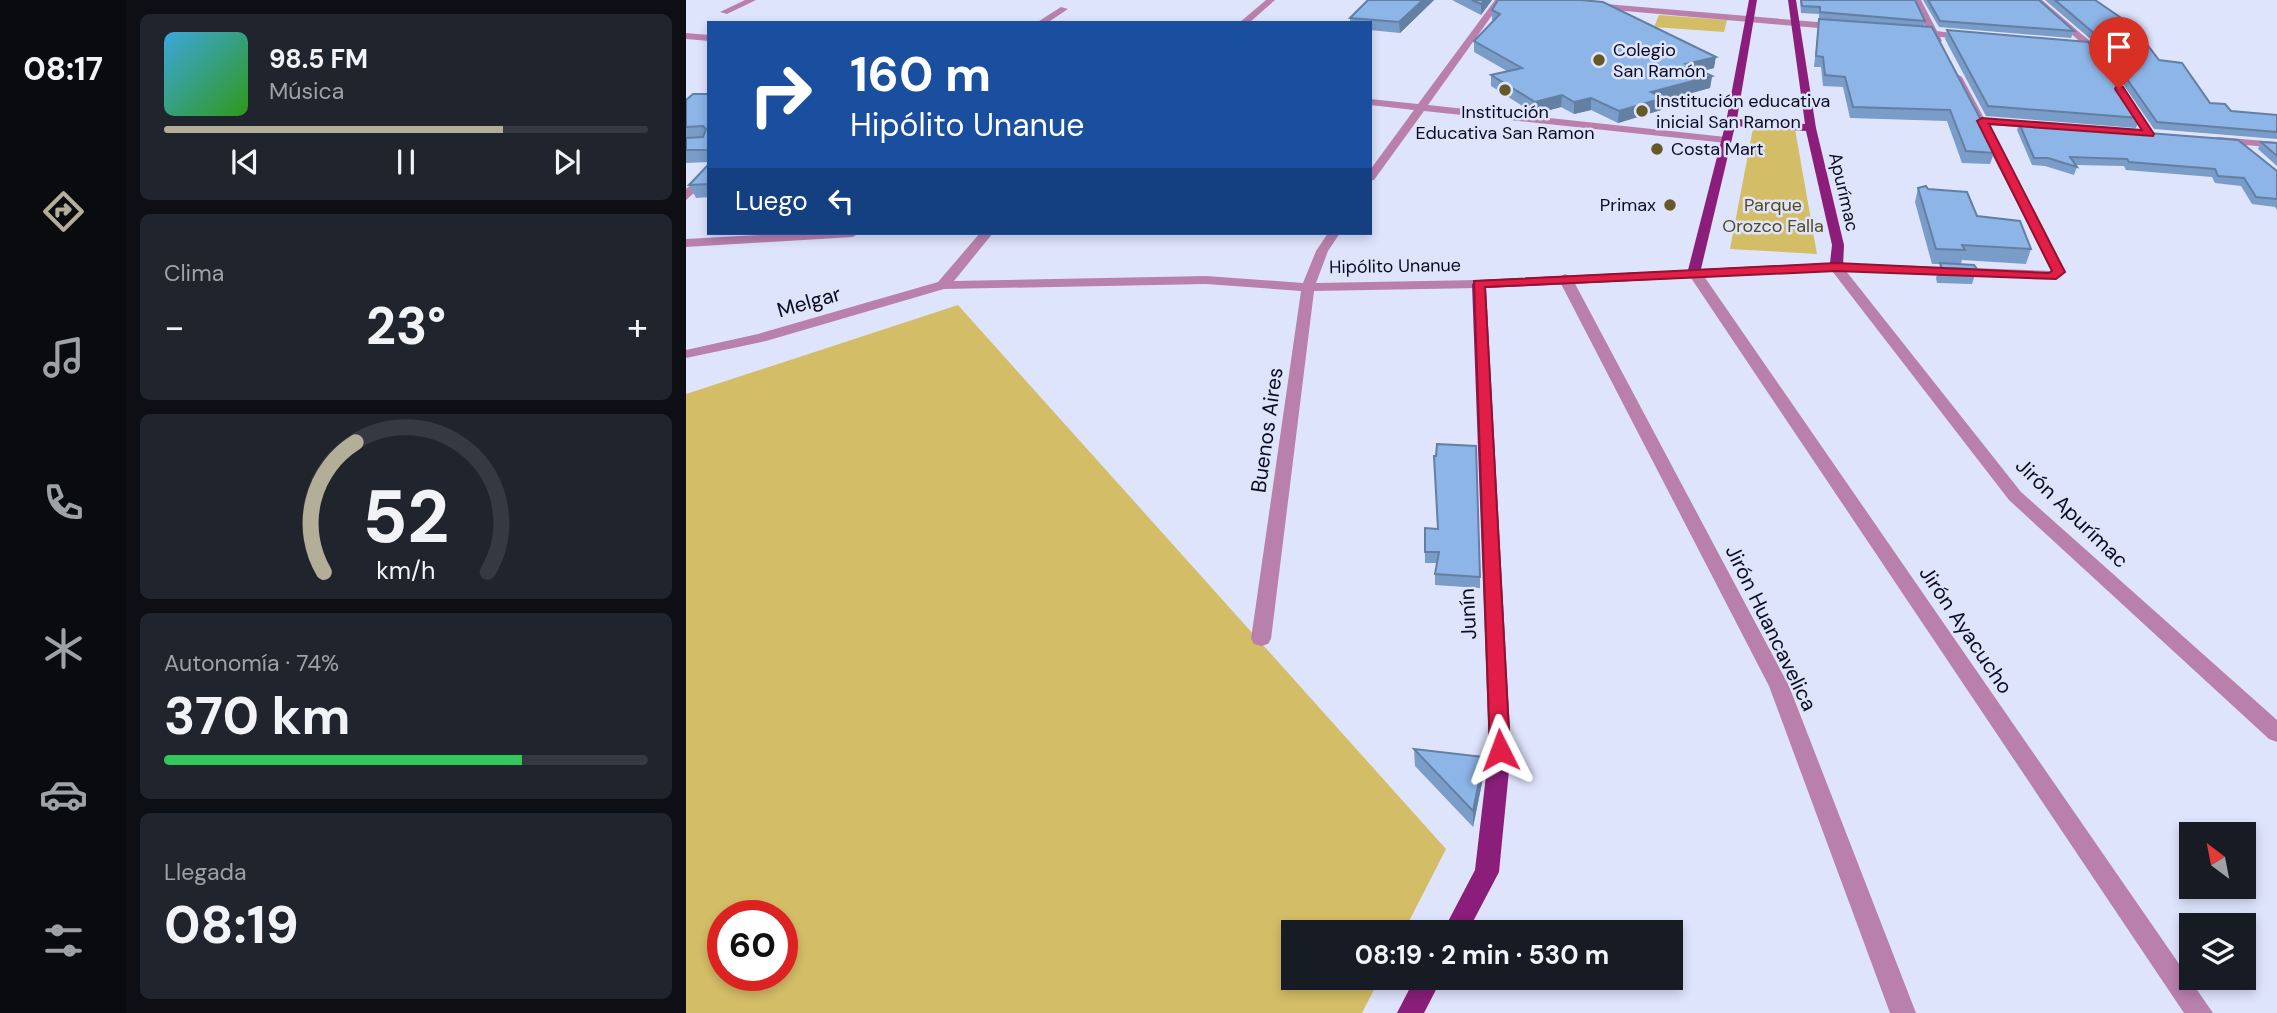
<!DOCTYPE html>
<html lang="es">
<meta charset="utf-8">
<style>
:root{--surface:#171b24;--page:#20242c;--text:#f1f3f6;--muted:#9ea1a6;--line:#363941;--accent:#b2ae98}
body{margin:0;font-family:"DM Sans",sans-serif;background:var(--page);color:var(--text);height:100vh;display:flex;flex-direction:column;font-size:26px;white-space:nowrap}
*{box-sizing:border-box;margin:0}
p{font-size:23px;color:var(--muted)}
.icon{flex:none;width:38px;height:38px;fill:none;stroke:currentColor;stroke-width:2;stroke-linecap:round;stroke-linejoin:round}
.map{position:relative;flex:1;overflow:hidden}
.sheet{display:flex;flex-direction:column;gap:14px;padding:14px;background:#0d0f14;width:560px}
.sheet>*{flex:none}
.banner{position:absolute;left:21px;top:21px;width:665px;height:214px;border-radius:0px;box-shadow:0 4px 10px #0003;background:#1a4fa0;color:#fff;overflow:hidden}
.needle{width:46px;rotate:328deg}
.controls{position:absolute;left:1493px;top:822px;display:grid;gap:14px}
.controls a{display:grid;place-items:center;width:77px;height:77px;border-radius:0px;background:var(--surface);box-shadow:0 4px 10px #0003;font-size:35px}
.speed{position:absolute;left:21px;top:900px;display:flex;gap:14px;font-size:35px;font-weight:700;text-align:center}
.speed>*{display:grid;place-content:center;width:91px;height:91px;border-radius:50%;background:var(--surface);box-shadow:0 4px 10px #0003;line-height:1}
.speed .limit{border:10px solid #d22;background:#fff;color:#111}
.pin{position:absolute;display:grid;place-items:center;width:60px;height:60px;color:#fff;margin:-72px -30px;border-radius:50% 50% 50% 0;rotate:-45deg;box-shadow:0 0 7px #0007}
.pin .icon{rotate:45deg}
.me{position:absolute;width:77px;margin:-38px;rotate:357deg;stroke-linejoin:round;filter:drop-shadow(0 0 5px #0008)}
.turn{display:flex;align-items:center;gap:24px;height:147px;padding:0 28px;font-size:32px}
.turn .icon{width:91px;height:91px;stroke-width:2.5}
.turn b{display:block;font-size:49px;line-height:60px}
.then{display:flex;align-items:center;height:66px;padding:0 28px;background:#0003;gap:14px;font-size:26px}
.big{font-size:52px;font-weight:700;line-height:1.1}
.sheet .tile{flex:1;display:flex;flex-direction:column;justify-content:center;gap:10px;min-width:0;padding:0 24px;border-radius:10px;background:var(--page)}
.sheet .dial{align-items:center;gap:0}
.dial svg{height:182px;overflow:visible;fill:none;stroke:var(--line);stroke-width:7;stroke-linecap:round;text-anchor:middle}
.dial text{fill:var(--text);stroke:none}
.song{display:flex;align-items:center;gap:21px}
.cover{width:84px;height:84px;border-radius:10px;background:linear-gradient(135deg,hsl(200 70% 55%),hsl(110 70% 35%))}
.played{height:7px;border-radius:4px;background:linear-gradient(90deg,var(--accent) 70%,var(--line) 70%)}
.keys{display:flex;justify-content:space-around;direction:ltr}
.heat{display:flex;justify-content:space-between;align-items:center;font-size:38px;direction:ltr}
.charge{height:10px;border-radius:5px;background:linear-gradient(90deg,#34c759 74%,var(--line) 0)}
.trip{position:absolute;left:595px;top:920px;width:402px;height:70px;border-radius:0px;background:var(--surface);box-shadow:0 4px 10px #0003;font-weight:700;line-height:70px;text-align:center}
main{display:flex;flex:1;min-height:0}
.menu{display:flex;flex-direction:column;width:126px;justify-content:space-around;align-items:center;background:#090b0e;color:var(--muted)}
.menu .icon{width:49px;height:49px}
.menu .active{color:var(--accent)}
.menu b{font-size:32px;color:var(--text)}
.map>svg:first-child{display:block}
</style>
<main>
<nav class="menu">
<b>08:17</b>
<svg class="icon active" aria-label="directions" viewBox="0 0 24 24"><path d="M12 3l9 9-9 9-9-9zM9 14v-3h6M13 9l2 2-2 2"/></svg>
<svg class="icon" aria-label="music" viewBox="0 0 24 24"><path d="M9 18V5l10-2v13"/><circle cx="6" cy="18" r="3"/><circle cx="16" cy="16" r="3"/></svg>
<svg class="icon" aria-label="phone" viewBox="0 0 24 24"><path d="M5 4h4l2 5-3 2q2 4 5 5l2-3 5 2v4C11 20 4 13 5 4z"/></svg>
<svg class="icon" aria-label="climate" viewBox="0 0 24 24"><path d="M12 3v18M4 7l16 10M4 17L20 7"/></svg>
<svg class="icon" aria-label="car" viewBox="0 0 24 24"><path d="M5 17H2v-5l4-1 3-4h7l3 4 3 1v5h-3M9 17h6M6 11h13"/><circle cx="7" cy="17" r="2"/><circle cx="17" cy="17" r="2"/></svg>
<svg class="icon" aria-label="filters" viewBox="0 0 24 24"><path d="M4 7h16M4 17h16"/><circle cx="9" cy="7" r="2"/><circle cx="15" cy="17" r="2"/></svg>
</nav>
<section class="sheet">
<div class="tile">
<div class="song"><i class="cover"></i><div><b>98.5 FM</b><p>Música</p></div></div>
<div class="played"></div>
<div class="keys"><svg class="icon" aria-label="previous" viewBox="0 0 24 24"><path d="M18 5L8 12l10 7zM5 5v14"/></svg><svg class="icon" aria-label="pause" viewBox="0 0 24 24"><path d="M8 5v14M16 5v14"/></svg><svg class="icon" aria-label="next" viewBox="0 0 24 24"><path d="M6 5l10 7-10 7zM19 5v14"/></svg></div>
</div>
<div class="tile"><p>Clima</p>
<div class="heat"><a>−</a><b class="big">23°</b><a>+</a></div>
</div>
<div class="tile dial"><svg viewBox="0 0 100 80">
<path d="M14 69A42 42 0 1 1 86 69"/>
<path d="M14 69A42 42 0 0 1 28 12" stroke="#b2ae98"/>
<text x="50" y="56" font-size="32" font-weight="700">52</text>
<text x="50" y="72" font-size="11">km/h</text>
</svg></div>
<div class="tile"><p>Autonomía · 74%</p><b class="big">370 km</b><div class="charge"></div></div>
<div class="tile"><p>Llegada</p><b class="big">08:19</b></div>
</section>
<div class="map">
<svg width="1591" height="1013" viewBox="0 0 1591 1013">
<rect width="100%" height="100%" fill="#dfe4fd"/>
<g fill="#d4bd67" fill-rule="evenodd">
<polygon points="973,15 1041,20 1038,32 968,27"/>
<polygon points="1067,128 1109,129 1131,254 1044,249"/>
<path d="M272,305L760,849L717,933H607V978H694L676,1013H0V394ZM37,915H96V975H37Z"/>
</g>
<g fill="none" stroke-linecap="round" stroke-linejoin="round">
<g fill="#b980ac" fill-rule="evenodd">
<polygon points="59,0 70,0 41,14 34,12"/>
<polygon points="580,0 589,0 563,23 553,23"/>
<polygon points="809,0 817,0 742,105 1040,137 1045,140 1040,143 738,111 688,180 684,181 684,170 728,110 684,105 684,99 732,104"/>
<polygon points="1227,0 1235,0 1251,31 1286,36 1281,39 1254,37 1256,41 1251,44 1244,36 1222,34 1222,30 1241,30"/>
<polygon points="1347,0 1356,0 1406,43 1417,58 1415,60 1409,60 1400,47"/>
<polygon points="908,3 1155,24 1159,27 1155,30 905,8"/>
<polygon points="375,7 382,9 361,23 350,23"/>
<polygon points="0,33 23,35 23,41 0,39"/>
<polygon points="1271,74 1276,77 1298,118 1354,122 1359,125 1354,128 1301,125 1380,272 1371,279 1160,271 1335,492 1591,720 1591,742 1583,739 1323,500 1143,267 1150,263 1366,271 1266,77"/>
<polygon points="1436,97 1444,97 1468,134 1467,136 1459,136 1435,99"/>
<polygon points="1532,137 1591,142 1591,148 1528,142 1528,138"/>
<polygon points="23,170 23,180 0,200 0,189"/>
<polygon points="107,233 173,233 167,237 0,247 0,239"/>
<polygon points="294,233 307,233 268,281 520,276 617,283 630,251 642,233 654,233 642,251 630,283 793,280 800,284 793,288 628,291 585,639 582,644 575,646 568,644 565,639 615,291 520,284 258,289 80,341 0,358 0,350 72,334 252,282"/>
<polygon points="1008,268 1013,269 1527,1013 1498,1013 1001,272"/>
<polygon points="879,274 886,278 1103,686 1230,1013 1204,1013 1083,686 872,278"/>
</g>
<g fill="#8a1e7a" fill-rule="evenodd">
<path d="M1063,0H1071L1051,119L1119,124L1102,0H1110L1130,128L1158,245L1157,267L1150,271L800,288L825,750L813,872L781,933H756L789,870L803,750L786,284L793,280L1002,270L1040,122ZM1049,126L1120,131L1146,245L1144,263L1015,269Z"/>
<polygon points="729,978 756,978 738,1013 711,1013"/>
</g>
</g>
<g fill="#799cc8">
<polygon points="748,0 714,33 684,30 684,23 664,23 664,18"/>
<polygon points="766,0 806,0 795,15"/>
<polygon points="1114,0 1229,0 1239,21 1238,27 1308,153 1304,164 1276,163 1261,121 1164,118 1157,87 1137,86 1135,67 1128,67 1132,29 1133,19 1175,22 1133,19 1133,14 1115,13"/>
<polygon points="1237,0 1353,0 1388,31 1385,38 1253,27"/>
<polygon points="1359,0 1409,0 1473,60 1524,103 1545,111 1591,115 1591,139 1468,129 1408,42"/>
<polygon points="806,10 1028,68 1015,71 1026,76 1024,88 976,101 975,110 932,123 905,110 888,114 875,107 849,114 805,86 805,75 821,71 788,52 788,41 807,21 806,20"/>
<polygon points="1261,30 1454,118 1450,128 1300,116 1259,39"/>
<polygon points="23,94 23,162 0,163 0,100"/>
<polygon points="1333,123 1591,171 1591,210 1589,207 1566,204 1555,186 1529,183 1526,177 1440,170 1438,166 1389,165 1391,167 1388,175 1359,166 1346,165 1331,130"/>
<polygon points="1575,142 1591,143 1591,166 1572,149"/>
<polygon points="23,164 23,197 10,198 3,185"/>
<polygon points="1232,188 1242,189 1345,249 1340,264 1276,260 1275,264 1291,269 1286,284 1251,283 1250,278 1254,264 1246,264 1229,202"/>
<polygon points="739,528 794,577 794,588 749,585 749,574 751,563 739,563"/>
<polygon points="728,749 798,773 787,827 729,766"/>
</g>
<g fill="#637fa2">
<polygon points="737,0 748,0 714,33 713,22"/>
<polygon points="798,0 806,0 795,15 795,4"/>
<polygon points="1030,57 1028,68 999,76 1000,64"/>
<polygon points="1026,76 1024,88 976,101 975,110 932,123 933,111 965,92"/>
<polygon points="876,95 875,107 849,114 849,102"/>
<polygon points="905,98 905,110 888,114 888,102"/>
<polygon points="798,757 798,773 787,827 787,811"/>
</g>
<g fill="#8db5e8" stroke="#637fa2" stroke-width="2">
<polygon points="682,0 737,0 713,22 664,18"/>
<polygon points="786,0 798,0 795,4"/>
<polygon points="812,0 895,0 917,2 1030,57 1000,64 1026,76 965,92 977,98 933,111 905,98 888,102 876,95 849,102 805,75 836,68 788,41 814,14 806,10"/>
<polygon points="1115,0 1229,0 1239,21 1134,12 1134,7 1116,6"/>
<polygon points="1242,0 1353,0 1388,31 1254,21"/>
<polygon points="1369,0 1409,0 1447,26 1473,60 1496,63 1524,103 1539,104 1545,111 1591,115 1591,132 1471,122 1410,35"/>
<polygon points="1133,19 1246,27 1296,122 1308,153 1280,151 1264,110 1167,107 1159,77 1139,75 1137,57 1130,56"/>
<polygon points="1261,30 1402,42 1454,118 1302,106"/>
<polygon points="7,94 23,94 23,150 0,150 0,138 17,137 20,129 17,126 0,127 0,100"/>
<polygon points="1333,123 1552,140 1591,171 1591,199 1570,197 1558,178 1532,176 1529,169 1443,162 1441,159 1384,157 1391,167 1362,158 1348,158"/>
<polygon points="1575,142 1591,143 1591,156"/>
<polygon points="23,164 23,184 3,185"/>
<polygon points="1240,186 1242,189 1281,192 1291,216 1334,221 1345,249 1276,245 1279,250 1250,249 1232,188"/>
<polygon points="1254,263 1288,265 1291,269 1256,268"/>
<polygon points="751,444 790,446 794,577 749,574 753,552 739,552 739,528 752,529 748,456 750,456"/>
<polygon points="728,749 798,757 787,811"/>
</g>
<polygon fill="#e11d48" stroke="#92132f" stroke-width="2" points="1430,87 1437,87 1468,134 1467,136 1303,124 1379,272 1370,279 1150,271 799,287 824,750 821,755 814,758 807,755 804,750 788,281 1150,263 1363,273 1366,271 1291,121 1296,118 1456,130 1429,89"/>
<g fill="#665926" stroke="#dfe4fd" stroke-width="2.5">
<circle cx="913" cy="60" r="7"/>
<circle cx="819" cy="90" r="7"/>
<circle cx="956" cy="111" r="7"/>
<circle cx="971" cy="149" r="7"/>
<circle cx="984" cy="205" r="7"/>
</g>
<g text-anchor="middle" stroke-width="5" stroke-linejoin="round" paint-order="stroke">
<g font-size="18" fill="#0a0c21" stroke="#dfe4fd" text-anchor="start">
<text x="927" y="56">Colegio<tspan x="927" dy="21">San Ramón</tspan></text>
<text x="970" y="107">Institución educativa<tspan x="970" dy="21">inicial San Ramon</tspan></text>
<text x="819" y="118" text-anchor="middle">Institución<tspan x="819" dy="21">Educativa San Ramon</tspan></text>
<text x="985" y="155">Costa Mart</text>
<text x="970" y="211" text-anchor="end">Primax</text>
</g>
<g font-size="18" fill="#0a0c21" stroke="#dfe4fd">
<text transform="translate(1158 192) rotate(77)" y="6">Apurímac</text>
<text transform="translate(709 266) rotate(-1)" y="6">Hipólito Unanue</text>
</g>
<g font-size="18" fill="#564a18" stroke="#dfe4fd">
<text x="1087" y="211">Parque<tspan x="1087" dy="21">Orozco Falla</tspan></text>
</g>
<g font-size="21" fill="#0a0c21" stroke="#dfe4fd">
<text transform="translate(123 302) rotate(-16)" y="7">Melgar</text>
<text transform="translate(581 430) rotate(-82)" y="7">Buenos Aires</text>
<text transform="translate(1386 513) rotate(44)" y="7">Jirón Apurímac</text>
<text transform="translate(782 614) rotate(-93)" y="7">Junín</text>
<text transform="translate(1085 628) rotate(64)" y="7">Jirón Huancavelica</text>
<text transform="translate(1280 630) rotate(56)" y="7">Jirón Ayacucho</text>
</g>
</g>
</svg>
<div class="controls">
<a><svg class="needle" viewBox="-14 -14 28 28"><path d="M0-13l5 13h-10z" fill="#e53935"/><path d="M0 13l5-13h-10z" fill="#9ea1a6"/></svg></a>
<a><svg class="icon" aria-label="layers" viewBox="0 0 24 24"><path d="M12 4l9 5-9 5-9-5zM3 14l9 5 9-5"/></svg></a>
</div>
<div class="speed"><div class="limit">60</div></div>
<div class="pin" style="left:1433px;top:89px;background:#d93025"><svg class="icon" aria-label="arrive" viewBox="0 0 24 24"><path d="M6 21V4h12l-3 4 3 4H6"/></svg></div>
<svg class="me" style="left:814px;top:750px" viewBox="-20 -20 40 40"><path d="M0-17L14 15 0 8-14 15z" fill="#e11d48" stroke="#fff" stroke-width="4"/></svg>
<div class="trip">08:19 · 2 min · 530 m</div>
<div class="banner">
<div class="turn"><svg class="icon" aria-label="right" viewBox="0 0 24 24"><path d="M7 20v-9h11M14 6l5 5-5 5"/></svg><div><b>160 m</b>Hipólito Unanue</div></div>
<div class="then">Luego<svg class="icon" aria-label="left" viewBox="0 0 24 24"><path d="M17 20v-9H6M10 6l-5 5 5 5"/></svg></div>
</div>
</div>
</main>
